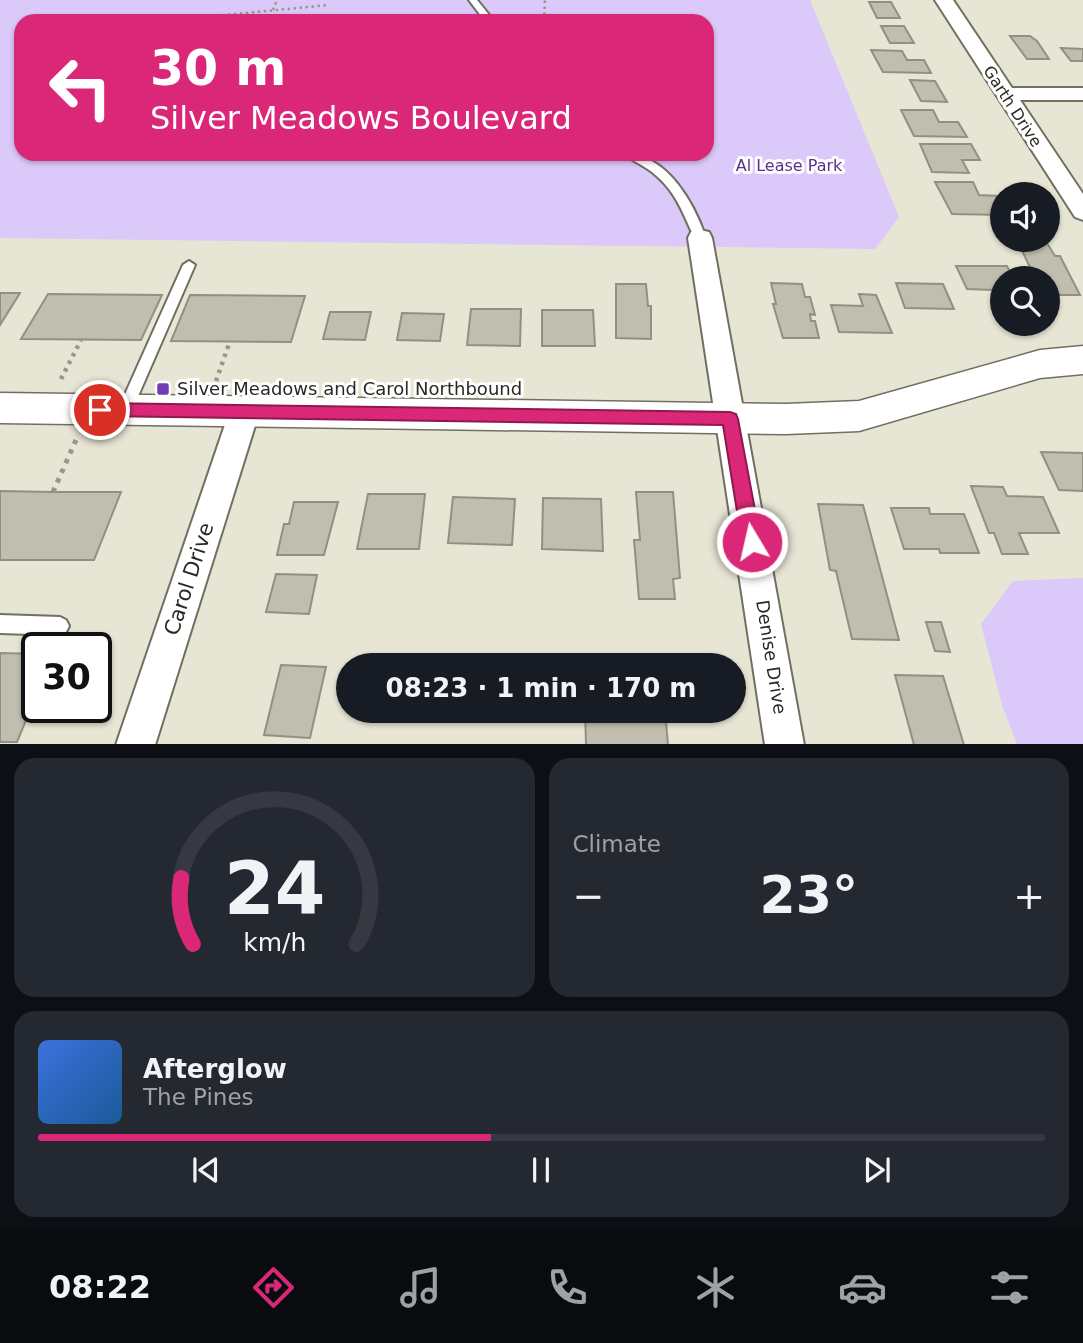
<!DOCTYPE html>
<meta charset="utf-8">
<style>
:root{--surface:#171b24;--page:#242831;--text:#f1f3f6;--muted:#9ea1a6;--line:#363941;--accent:#db2777}
body{margin:0;font-family:"DejaVu Sans",sans-serif;background:var(--page);color:var(--text);height:100vh;display:flex;flex-direction:column;font-size:26px;white-space:nowrap}
*{box-sizing:border-box;margin:0}
p{font-size:23px;color:var(--muted)}
.icon{flex:none;width:38px;height:38px;fill:none;stroke:currentColor;stroke-width:2;stroke-linecap:round;stroke-linejoin:round}
.map{position:relative;height:744px;overflow:hidden}
.sheet{display:flex;flex-direction:column;gap:14px;padding:14px;background:#0d0f14;flex:1}
.sheet>*{flex:none}
.banner{position:absolute;left:14px;top:14px;width:700px;height:147px;border-radius:21px;box-shadow:0 2px 5px #0004;background:#db2777;color:#fff;overflow:hidden}
.tools{position:absolute;left:990px;top:182px;display:grid;gap:14px}
.tools a{display:grid;place-items:center;width:70px;height:70px;border-radius:50%;background:var(--surface);box-shadow:0 2px 5px #0004;font-size:35px}
.speed{position:absolute;left:21px;top:632px;display:flex;gap:14px;font-size:35px;font-weight:700;text-align:center}
.speed>*{display:grid;place-content:center;width:91px;height:91px;border-radius:50%;background:var(--surface);box-shadow:0 2px 5px #0004;line-height:1}
.speed .limit{border:4px solid #111;border-radius:10px;background:#fff;color:#111}
.pin{position:absolute;display:grid;place-items:center;width:60px;height:60px;color:#fff;margin:-30px;border:4px solid #fff;border-radius:50%;box-shadow:0 2px 7px #0007}
.me{position:absolute;width:77px;margin:-38px;rotate:351deg;stroke-linejoin:round;filter:drop-shadow(0 0 5px #0008)}
.turn{display:flex;align-items:center;gap:24px;height:147px;padding:0 21px;font-size:32px}
.turn .icon{width:91px;height:91px;stroke-width:2.5}
.turn b{display:block;font-size:49px;line-height:60px}
.big{font-size:52px;font-weight:800;line-height:1.1}
.sheet .widget{flex:1;display:flex;flex-direction:column;justify-content:center;gap:10px;min-width:0;padding:0 24px;border-radius:21px;background:var(--page)}
.sheet .dial{align-items:center;gap:0}
.dial svg{height:182px;overflow:visible;fill:none;stroke:var(--line);stroke-width:7;stroke-linecap:round;text-anchor:middle}
.dial text{fill:var(--text);stroke:none}
.song{display:flex;align-items:center;gap:21px}
.cover{width:84px;height:84px;border-radius:10px;background:linear-gradient(135deg,hsl(220 70% 55%),hsl(210 70% 35%))}
.played{height:7px;border-radius:4px;background:linear-gradient(90deg,var(--accent) 45%,var(--line) 45%)}
.keys{display:flex;justify-content:space-around;direction:ltr}
.heat{display:flex;justify-content:space-between;align-items:center;font-size:38px;direction:ltr}
.sheet .tiles{flex:1;display:grid;gap:14px;grid-template-columns:1fr 1fr}
.widget:last-child{grid-column:span 2}
.trip{position:absolute;left:336px;top:653px;width:410px;height:70px;border-radius:35px;background:var(--surface);box-shadow:0 2px 5px #0004;font-weight:800;line-height:70px;text-align:center}
.tab-bar{display:flex;height:112px;justify-content:space-around;align-items:center;background:#090b0e;color:var(--muted)}
.tab-bar .icon{width:49px;height:49px}
.tab-bar .on{color:var(--accent)}
.tab-bar b{font-size:32px;color:var(--text)}
.map>svg:first-child{display:block}
</style>
<div class="map">
<svg width="1083" height="745" viewBox="0 0 1083 745">
<rect width="100%" height="100%" fill="#e7e5d4"/>
<g fill="#dbc9f9" fill-rule="evenodd">
<path d="M0,0H810L899,217L875,249L0,238ZM21,21H707V154H21Z"/>
<polygon points="1083,578 1083,744 1017,744 1002,705 981,624 1013,581"/>
</g>
<g fill="#c0beae" stroke="#929081" stroke-width="2">
<polygon points="869,2 891,2 900,18 877,18"/>
<polygon points="881,26 904,26 914,43 890,43"/>
<polygon points="1010,36 1030,36 1037,41 1049,59 1027,59"/>
<polygon points="1061,48 1083,49 1083,61 1071,61"/>
<polygon points="871,50 902,51 907,60 924,60 931,73 883,72"/>
<polygon points="910,80 935,81 947,102 921,101"/>
<polygon points="901,110 933,110 939,122 958,122 967,137 914,136"/>
<polygon points="920,144 971,144 980,160 962,160 969,173 932,172"/>
<polygon points="935,182 973,182 979,195 1000,196 1003,201 1003,215 952,214"/>
<polygon points="1017,240 1045,240 1055,256 1060,256 1080,295 1048,295 1048,278 1035,278"/>
<polygon points="956,266 1007,266 1013,278 1003,278 1003,295 997,295 994,290 967,289"/>
<polygon points="771,283 802,284 805,297 810,297 815,315 810,314 811,321 815,321 819,338 783,338 773,304 776,304"/>
<polygon points="896,283 943,284 954,309 905,308"/>
<polygon points="616,284 646,284 648,306 651,306 651,339 616,338"/>
<polygon points="0,293 20,293 0,325"/>
<polygon points="48,294 162,295 141,340 21,339"/>
<polygon points="859,294 876,295 892,333 839,332 831,305 863,306"/>
<polygon points="190,295 305,296 291,342 171,341"/>
<polygon points="471,309 521,309 520,346 467,345"/>
<polygon points="542,310 593,310 595,346 542,346"/>
<polygon points="330,312 371,312 365,340 323,339"/>
<polygon points="402,313 444,314 440,341 397,340"/>
<polygon points="1041,452 1083,453 1083,491 1059,490"/>
<polygon points="971,486 1003,487 1007,496 1043,497 1059,533 1019,533 1028,554 1002,554 994,533 989,533"/>
<polygon points="0,491 53,492 121,492 94,560 0,560"/>
<polygon points="636,492 673,492 680,578 673,579 675,599 639,599 634,540 640,540"/>
<polygon points="368,494 425,494 419,549 357,549"/>
<polygon points="453,497 515,499 512,545 448,543"/>
<polygon points="543,498 601,499 603,551 542,549"/>
<polygon points="294,502 338,502 324,555 277,555 284,524 289,524"/>
<polygon points="818,504 863,505 899,640 852,639 836,571 830,570"/>
<polygon points="891,508 929,508 930,514 964,514 979,553 940,553 939,549 904,549"/>
<polygon points="276,574 317,575 309,614 266,612"/>
<polygon points="926,622 941,622 950,652 935,651"/>
<polygon points="0,653 37,654 37,679 26,706 32,706 17,742 0,742"/>
<polygon points="281,665 326,667 310,738 264,735"/>
<polygon points="895,675 943,676 964,745 914,745"/>
<polygon points="585,710 665,710 668,745 586,745"/>
</g>
<g fill="none" stroke-linecap="round" stroke-linejoin="round">
<g stroke="#716f61" stroke-width="4">
<g id="service">
<polygon points="469,0 477,0 494,21 485,21"/>
<path d="M625,154C667,154 694,203 706,238L704,241H696C682,213 678,193 652,172C643,165 632,161 625,154Z"/>
<polygon points="189,261 195,265 132,410 130,414 125,416 120,414 118,410 183,265"/>
<polygon points="0,615 60,617 66,620 69,626 66,632 60,635 0,633"/>
</g>
</g>
<g stroke="#716f61" stroke-width="4">
<g id="minor">
<polygon points="935,0 953,0 1012,88 1083,88 1083,100 1020,100 1083,194 1083,220 1075,217"/>
<polygon points="700,230 709,232 712,238 804,745 765,745 688,238 691,232"/>
<polygon points="244,401 254,404 259,413 155,745 116,745 229,413 234,404"/>
</g>
</g>
<g stroke="#716f61" stroke-width="3">
<polygon id="tertiary" points="1083,346 1083,374 1040,378 859,431 786,434 0,423 0,393 786,404 859,401 1040,350"/>
</g>
<g stroke="#99978b" stroke-width="2.5" stroke-dasharray="2.5 3.5" stroke-linecap="butt">
<polyline points="273,10 277,0"/>
<polyline points="204,17 329,5"/>
<polyline points="544,21 545,0"/>
</g>
<g stroke="#99978b" stroke-width="4.5" stroke-dasharray="3.5 5" stroke-linecap="butt">
<polyline points="61,379 81,340"/>
<polyline points="216,381 230,341"/>
</g>
<polyline stroke="#99978b" stroke-width="5" stroke-dasharray="4.5 6" stroke-linecap="butt" points="53,492 76,440"/>
<use href="#service" fill="#fff" fill-rule="evenodd"/>
<use href="#minor" fill="#fff" fill-rule="evenodd"/>
<use href="#tertiary" fill="#fff" fill-rule="evenodd"/>
</g>
<polygon fill="#db2777" stroke="#8e194d" stroke-width="2" points="100,403 730,412 736,414 738,419 761,542 758,549 752,551 745,549 742,542 723,425 100,416 94,414 92,410 94,405"/>
<rect fill="#743cb2" stroke="#fff" stroke-width="2.5" x="156" y="382" width="14" height="14" rx="3.5"/>
<g text-anchor="middle" stroke-width="6" stroke-linejoin="round" paint-order="stroke">
<g font-size="16" fill="#292822" stroke="#fff">
<text transform="translate(1013 106) rotate(57)" y="6">Garth Drive</text>
</g>
<g font-size="16" fill="#5a308a" stroke="#fff">
<text x="789" y="171">Al Lease Park</text>
</g>
<g font-size="18" fill="#292822" stroke="#fff" text-anchor="start">
<text x="177" y="395">Silver Meadows and Carol Northbound</text>
</g>
<g font-size="18" fill="#292822" stroke="#fff">
<text transform="translate(771 657) rotate(81)" y="6">Denise Drive</text>
</g>
<g font-size="21" fill="#292822" stroke="#fff">
<text transform="translate(189 579) rotate(-72)" y="7">Carol Drive</text>
</g>
</g>
</svg>
<div class="tools">
<a><svg class="icon" aria-label="sound" viewBox="0 0 24 24"><path d="M4 9h4l5-4v14l-5-4H4zM17 9q2 3 0 6"/></svg></a>
<a><svg class="icon" aria-label="search" viewBox="0 0 24 24"><circle cx="10" cy="10" r="6"/><path d="M15 15l6 6"/></svg></a>
</div>
<div class="speed"><div class="limit">30</div></div>
<div class="pin" style="left:100px;top:410px;background:#d93025"><svg class="icon" aria-label="arrive" viewBox="0 0 24 24"><path d="M6 21V4h12l-3 4 3 4H6"/></svg></div>
<svg class="me" style="left:752px;top:542px" viewBox="-20 -20 40 40"><circle r="17" fill="#db2777" stroke="#fff" stroke-width="3"/><path d="M0-11L8 9 0 5-8 9z" fill="#fff"/></svg>
<div class="trip">08:23 · 1 min · 170 m</div>
<div class="banner">
<div class="turn"><svg class="icon" aria-label="left" viewBox="0 0 24 24"><path d="M17 20v-9H6M10 6l-5 5 5 5"/></svg><div><b>30 m</b>Silver Meadows Boulevard</div></div>
</div>
</div>
<section class="sheet">
<div class="tiles">
<div class="widget dial"><svg viewBox="0 0 100 80">
<path d="M14 69A42 42 0 1 1 86 69"/>
<path d="M14 69A42 42 0 0 1 9 40" stroke="#db2777"/>
<text x="50" y="56" font-size="32" font-weight="700">24</text>
<text x="50" y="72" font-size="11">km/h</text>
</svg></div>
<div class="widget"><p>Climate</p>
<div class="heat"><a>−</a><b class="big">23°</b><a>+</a></div>
</div>
<div class="widget">
<div class="song"><i class="cover"></i><div><b>Afterglow</b><p>The Pines</p></div></div>
<div class="played"></div>
<div class="keys"><svg class="icon" aria-label="previous" viewBox="0 0 24 24"><path d="M18 5L8 12l10 7zM5 5v14"/></svg><svg class="icon" aria-label="pause" viewBox="0 0 24 24"><path d="M8 5v14M16 5v14"/></svg><svg class="icon" aria-label="next" viewBox="0 0 24 24"><path d="M6 5l10 7-10 7zM19 5v14"/></svg></div>
</div>
</div>
</section>
<nav class="tab-bar">
<b>08:22</b>
<svg class="icon on" aria-label="directions" viewBox="0 0 24 24"><path d="M12 3l9 9-9 9-9-9zM9 14v-3h6M13 9l2 2-2 2"/></svg>
<svg class="icon" aria-label="music" viewBox="0 0 24 24"><path d="M9 18V5l10-2v13"/><circle cx="6" cy="18" r="3"/><circle cx="16" cy="16" r="3"/></svg>
<svg class="icon" aria-label="phone" viewBox="0 0 24 24"><path d="M5 4h4l2 5-3 2q2 4 5 5l2-3 5 2v4C11 20 4 13 5 4z"/></svg>
<svg class="icon" aria-label="climate" viewBox="0 0 24 24"><path d="M12 3v18M4 7l16 10M4 17L20 7"/></svg>
<svg class="icon" aria-label="car" viewBox="0 0 24 24"><path d="M5 17H2v-5l4-1 3-4h7l3 4 3 1v5h-3M9 17h6M6 11h13"/><circle cx="7" cy="17" r="2"/><circle cx="17" cy="17" r="2"/></svg>
<svg class="icon" aria-label="filters" viewBox="0 0 24 24"><path d="M4 7h16M4 17h16"/><circle cx="9" cy="7" r="2"/><circle cx="15" cy="17" r="2"/></svg>
</nav>
